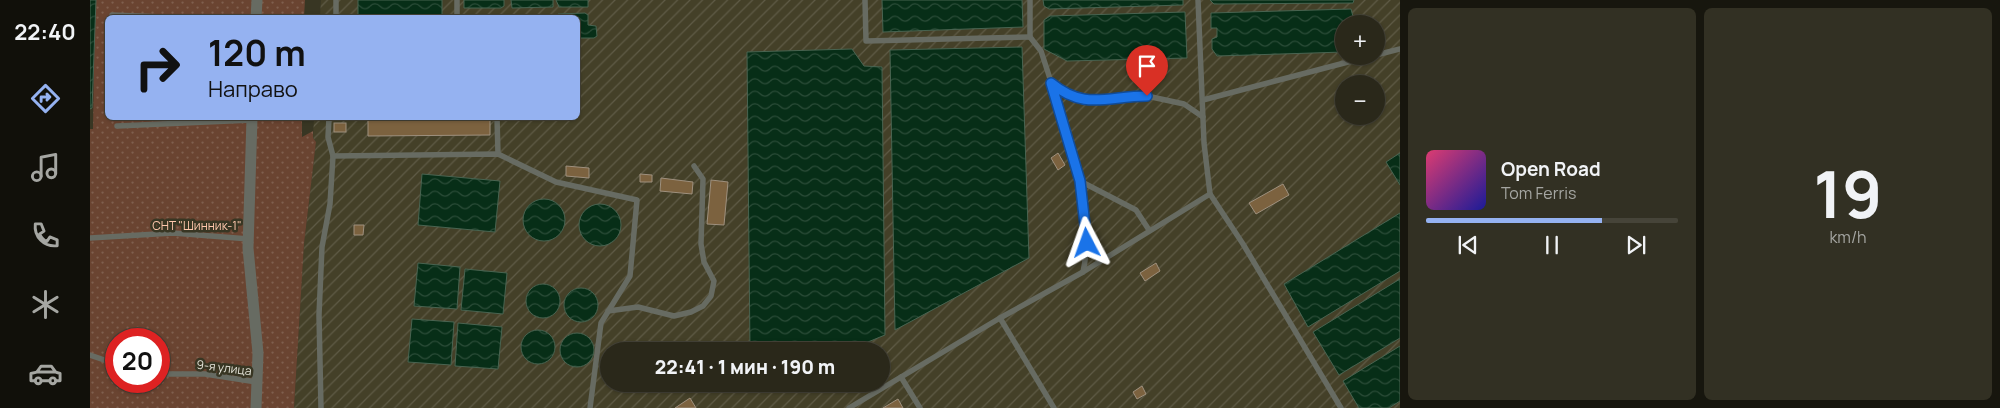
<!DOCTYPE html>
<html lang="ru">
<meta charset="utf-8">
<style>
:root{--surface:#2a281a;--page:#323023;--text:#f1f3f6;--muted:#a5a6a2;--line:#464439;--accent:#95b2f1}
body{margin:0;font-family:Manrope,sans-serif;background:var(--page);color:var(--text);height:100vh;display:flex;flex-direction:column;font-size:19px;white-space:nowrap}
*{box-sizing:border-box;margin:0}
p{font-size:16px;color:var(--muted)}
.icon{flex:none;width:28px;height:28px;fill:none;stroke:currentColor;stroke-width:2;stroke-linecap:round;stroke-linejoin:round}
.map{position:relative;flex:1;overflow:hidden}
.details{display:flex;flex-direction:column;gap:8px;padding:8px;background:#17160e;width:600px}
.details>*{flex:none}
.hud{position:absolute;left:15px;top:15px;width:475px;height:105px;border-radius:8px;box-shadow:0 1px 4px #0004,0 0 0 1px var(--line);background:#95b2f1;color:#111;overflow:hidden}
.buttons{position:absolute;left:1245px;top:15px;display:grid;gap:10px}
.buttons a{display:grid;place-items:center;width:50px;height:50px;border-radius:50%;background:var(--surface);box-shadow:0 1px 4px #0004,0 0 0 1px var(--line);font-size:25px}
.speed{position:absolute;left:15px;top:328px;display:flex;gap:10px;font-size:25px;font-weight:700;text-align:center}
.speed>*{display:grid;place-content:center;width:65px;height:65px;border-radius:50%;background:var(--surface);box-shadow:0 1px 4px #0004,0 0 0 1px var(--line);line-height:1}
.speed .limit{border:8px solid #d22;background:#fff;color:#111}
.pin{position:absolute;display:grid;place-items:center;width:42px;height:42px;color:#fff;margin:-51px -21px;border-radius:50% 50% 50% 0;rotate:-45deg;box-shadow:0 0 5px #0007}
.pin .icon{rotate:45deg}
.me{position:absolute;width:55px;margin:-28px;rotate:356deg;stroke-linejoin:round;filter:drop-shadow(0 0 4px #0008)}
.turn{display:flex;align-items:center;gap:18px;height:105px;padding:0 20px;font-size:22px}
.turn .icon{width:65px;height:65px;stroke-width:2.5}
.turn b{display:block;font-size:35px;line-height:42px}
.details .widget{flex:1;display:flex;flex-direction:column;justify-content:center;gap:8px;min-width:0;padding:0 18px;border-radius:8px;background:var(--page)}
.details .dial{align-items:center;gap:0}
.dial b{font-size:65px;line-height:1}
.song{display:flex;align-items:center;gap:15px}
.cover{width:60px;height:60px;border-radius:8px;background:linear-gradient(135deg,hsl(340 70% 55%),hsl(240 70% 35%))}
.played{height:5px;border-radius:2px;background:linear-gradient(90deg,var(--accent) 70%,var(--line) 70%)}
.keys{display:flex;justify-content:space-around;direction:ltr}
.details .tiles{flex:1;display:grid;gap:8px;grid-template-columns:repeat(2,1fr)}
.trip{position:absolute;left:510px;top:342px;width:290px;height:50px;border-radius:25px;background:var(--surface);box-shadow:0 1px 4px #0004,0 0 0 1px var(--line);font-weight:800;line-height:50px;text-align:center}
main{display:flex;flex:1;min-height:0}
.menu{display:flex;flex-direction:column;width:90px;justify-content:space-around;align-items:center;background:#11100a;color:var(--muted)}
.menu .icon{width:35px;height:35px}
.menu .active{color:var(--accent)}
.menu b{font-size:22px;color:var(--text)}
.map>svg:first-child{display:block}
</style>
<main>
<nav class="menu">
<b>22:40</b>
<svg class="icon active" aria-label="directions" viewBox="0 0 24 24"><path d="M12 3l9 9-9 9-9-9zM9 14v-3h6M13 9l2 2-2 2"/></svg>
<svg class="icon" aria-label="music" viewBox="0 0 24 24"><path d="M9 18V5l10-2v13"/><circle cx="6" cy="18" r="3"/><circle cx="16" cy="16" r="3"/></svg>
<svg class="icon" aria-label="phone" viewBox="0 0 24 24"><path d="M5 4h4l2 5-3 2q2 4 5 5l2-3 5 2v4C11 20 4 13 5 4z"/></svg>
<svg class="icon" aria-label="climate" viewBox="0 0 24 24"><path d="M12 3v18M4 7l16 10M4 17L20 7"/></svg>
<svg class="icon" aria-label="car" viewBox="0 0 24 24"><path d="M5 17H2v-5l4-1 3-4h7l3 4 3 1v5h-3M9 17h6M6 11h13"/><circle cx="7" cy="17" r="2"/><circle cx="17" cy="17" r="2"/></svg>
</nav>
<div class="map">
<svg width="1310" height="408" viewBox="0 0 1310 408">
<defs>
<pattern id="industrial-furrows" width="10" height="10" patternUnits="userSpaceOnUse" patternTransform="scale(1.25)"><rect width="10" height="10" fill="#444028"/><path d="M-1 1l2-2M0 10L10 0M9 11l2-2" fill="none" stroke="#5f5b46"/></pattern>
<pattern id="grass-dots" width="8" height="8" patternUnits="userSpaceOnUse" patternTransform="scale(1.25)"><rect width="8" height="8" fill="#6a4431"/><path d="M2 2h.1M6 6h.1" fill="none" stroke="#7f5f4e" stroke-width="1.8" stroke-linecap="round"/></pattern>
<pattern id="water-waves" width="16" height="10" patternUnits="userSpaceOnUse" patternTransform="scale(1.25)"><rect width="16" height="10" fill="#072e17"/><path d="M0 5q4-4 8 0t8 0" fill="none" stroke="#2b4c38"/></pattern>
</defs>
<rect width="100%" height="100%" fill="#383623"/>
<path fill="url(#industrial-furrows)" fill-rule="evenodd" d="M231,0H1310V408H204L214,244L226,142L223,138L224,118H488V18L230,17ZM1254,24H1286V56H1254ZM1254,84H1286V116H1254ZM519,351H791V384H519Z"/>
<path fill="url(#grass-dots)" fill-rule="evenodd" d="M5,0H215L214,17L18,18V118H212V137L223,131V138L226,142L214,244L204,408H0V129H3ZM26,339H69V381H26Z"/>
<g fill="url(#water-waves)" stroke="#496451">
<polygon points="0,0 6,0 2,108 0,109"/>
<rect x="268" y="0" width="84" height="17"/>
<polygon points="374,0 414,0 414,6 411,8 374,8"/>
<polygon points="421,0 463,0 463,7 422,8"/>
<polygon points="466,0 498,0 498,7 469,7"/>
<polygon points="792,0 932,0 933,27 793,32"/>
<polygon points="953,0 1093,0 1093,5 959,9 954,6"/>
<polygon points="1120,0 1264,0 1263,3 1124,4"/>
<polygon points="1261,9 1265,24 1254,24 1254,52 1127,56 1122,49 1122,39 1127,37 1127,28 1121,28 1121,13"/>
<polygon points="1095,12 1097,58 977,61 954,49 954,20 960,16"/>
<polygon points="495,13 498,15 498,25 506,26 507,36 504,38 488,38 488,18 466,17 468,14"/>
<polygon points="932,47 939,258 805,330 800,50"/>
<polygon points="762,49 774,66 792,67 795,335 756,351 660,351 657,52"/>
<polygon points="1310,153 1310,185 1296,162"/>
<polygon points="332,174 410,181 405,232 328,225"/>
<circle cx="454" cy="220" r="21"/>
<circle cx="510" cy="225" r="21"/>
<polygon points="1310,213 1310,271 1218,327 1194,284"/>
<polygon points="328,263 370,267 367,309 324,306"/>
<polygon points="375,269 417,273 413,314 371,310"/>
<polygon points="1310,279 1310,338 1249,375 1223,332"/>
<circle cx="453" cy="301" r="17"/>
<circle cx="491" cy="305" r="17"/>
<polygon points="322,319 364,322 361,365 318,362"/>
<polygon points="368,323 412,327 408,369 365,366"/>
<circle cx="448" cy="347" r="17"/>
<circle cx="487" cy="350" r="17"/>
<polygon points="1310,346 1310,401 1299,408 1269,408 1253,381"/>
</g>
<g fill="#7c623f" stroke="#9e907e">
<polygon points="278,118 400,118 400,135 278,136"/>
<rect x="244" y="123" width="12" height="9"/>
<polygon points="968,153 975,165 968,170 961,158"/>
<polygon points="476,166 499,168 499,178 476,176"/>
<polygon points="550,174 562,175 562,182 550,182"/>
<polygon points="571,178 603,182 602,194 570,191"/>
<polygon points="621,180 638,182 634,225 617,224"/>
<polygon points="1193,184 1199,195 1166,214 1159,203"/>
<polygon points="264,225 274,225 273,235 264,235"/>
<polygon points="1066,263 1070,271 1055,281 1050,273"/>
<polygon points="1052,386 1056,394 1047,399 1043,392"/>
<polygon points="600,398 606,408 585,408"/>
<polygon points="808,399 813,408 793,408"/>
</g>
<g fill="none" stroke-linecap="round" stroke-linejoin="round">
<g stroke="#676b62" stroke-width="5.5">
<polyline points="367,0 367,18"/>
<polyline points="775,0 776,41 940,37"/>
<polyline points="940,0 940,37 951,51 977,131 990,181 1046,210 1059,230"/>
<polyline points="1108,0 1114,143 1120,194 1153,244 1251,408"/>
<polyline points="22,15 99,18"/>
<polyline points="246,18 246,0"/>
<polyline points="1286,55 1310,49"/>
<polyline points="961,83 976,95 996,101 1057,96 1094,104 1113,117"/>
<polyline points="1113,100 1281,56"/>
<polyline points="239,118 238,137 243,156"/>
<polyline points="407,118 408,154"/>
<polyline points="27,126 162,120"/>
<path d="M990,181C994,211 1000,241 993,272"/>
<polyline points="0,238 83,233 159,239"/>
<polyline points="518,311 548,307 584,316 601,312 613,306 621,296 624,281 614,262 611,244 613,179 604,166"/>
<polyline points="910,318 964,408"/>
<polyline points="0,355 26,364"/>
<polyline points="69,374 115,374 167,382"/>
<polyline points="811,377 830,408"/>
<polyline points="231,408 229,315 232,247 240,204 243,156 408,154 466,182 547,200 540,276 511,323 500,408"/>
<polyline points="759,408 910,318 993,272 1120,194"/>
</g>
<g stroke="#676b62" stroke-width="11">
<polyline points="166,18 167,0"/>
<polyline points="162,118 158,248 168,353 166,408"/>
</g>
</g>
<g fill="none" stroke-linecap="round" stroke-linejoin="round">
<g stroke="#114b97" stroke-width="12">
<path id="route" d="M997,243L990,181L961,83C995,111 1017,96 1057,96"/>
</g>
<use href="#route" stroke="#1a73e8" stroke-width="9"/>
</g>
<g text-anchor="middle" stroke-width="5" stroke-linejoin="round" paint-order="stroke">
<g font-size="12" fill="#fec7ac" stroke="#383623">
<text x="107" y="230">СНТ "Шинник-1"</text>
</g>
<g font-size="12" fill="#e3e2d7" stroke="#383623">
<text transform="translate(134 368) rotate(7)" y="4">9-я улица</text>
</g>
</g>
</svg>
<div class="buttons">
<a>+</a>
<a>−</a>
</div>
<div class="speed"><div class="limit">20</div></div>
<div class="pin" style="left:1057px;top:96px;background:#d93025"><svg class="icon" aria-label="arrive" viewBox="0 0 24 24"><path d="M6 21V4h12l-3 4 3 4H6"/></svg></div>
<svg class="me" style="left:997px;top:243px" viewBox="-20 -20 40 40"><path d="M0-17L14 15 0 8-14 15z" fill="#1a73e8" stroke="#fff" stroke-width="4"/></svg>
<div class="trip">22:41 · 1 мин · 190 m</div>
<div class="hud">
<div class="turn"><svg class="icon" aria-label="right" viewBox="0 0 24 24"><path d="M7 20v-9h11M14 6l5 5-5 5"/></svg><div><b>120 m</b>Направо</div></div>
</div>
</div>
<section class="details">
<div class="tiles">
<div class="widget">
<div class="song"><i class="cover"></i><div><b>Open Road</b><p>Tom Ferris</p></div></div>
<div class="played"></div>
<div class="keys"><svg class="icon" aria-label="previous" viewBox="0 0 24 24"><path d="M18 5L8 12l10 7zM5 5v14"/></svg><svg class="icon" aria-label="pause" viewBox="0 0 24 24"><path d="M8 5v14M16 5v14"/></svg><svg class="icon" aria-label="next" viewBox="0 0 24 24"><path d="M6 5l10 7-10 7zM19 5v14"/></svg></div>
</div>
<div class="widget dial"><b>19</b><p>km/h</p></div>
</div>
</section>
</main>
